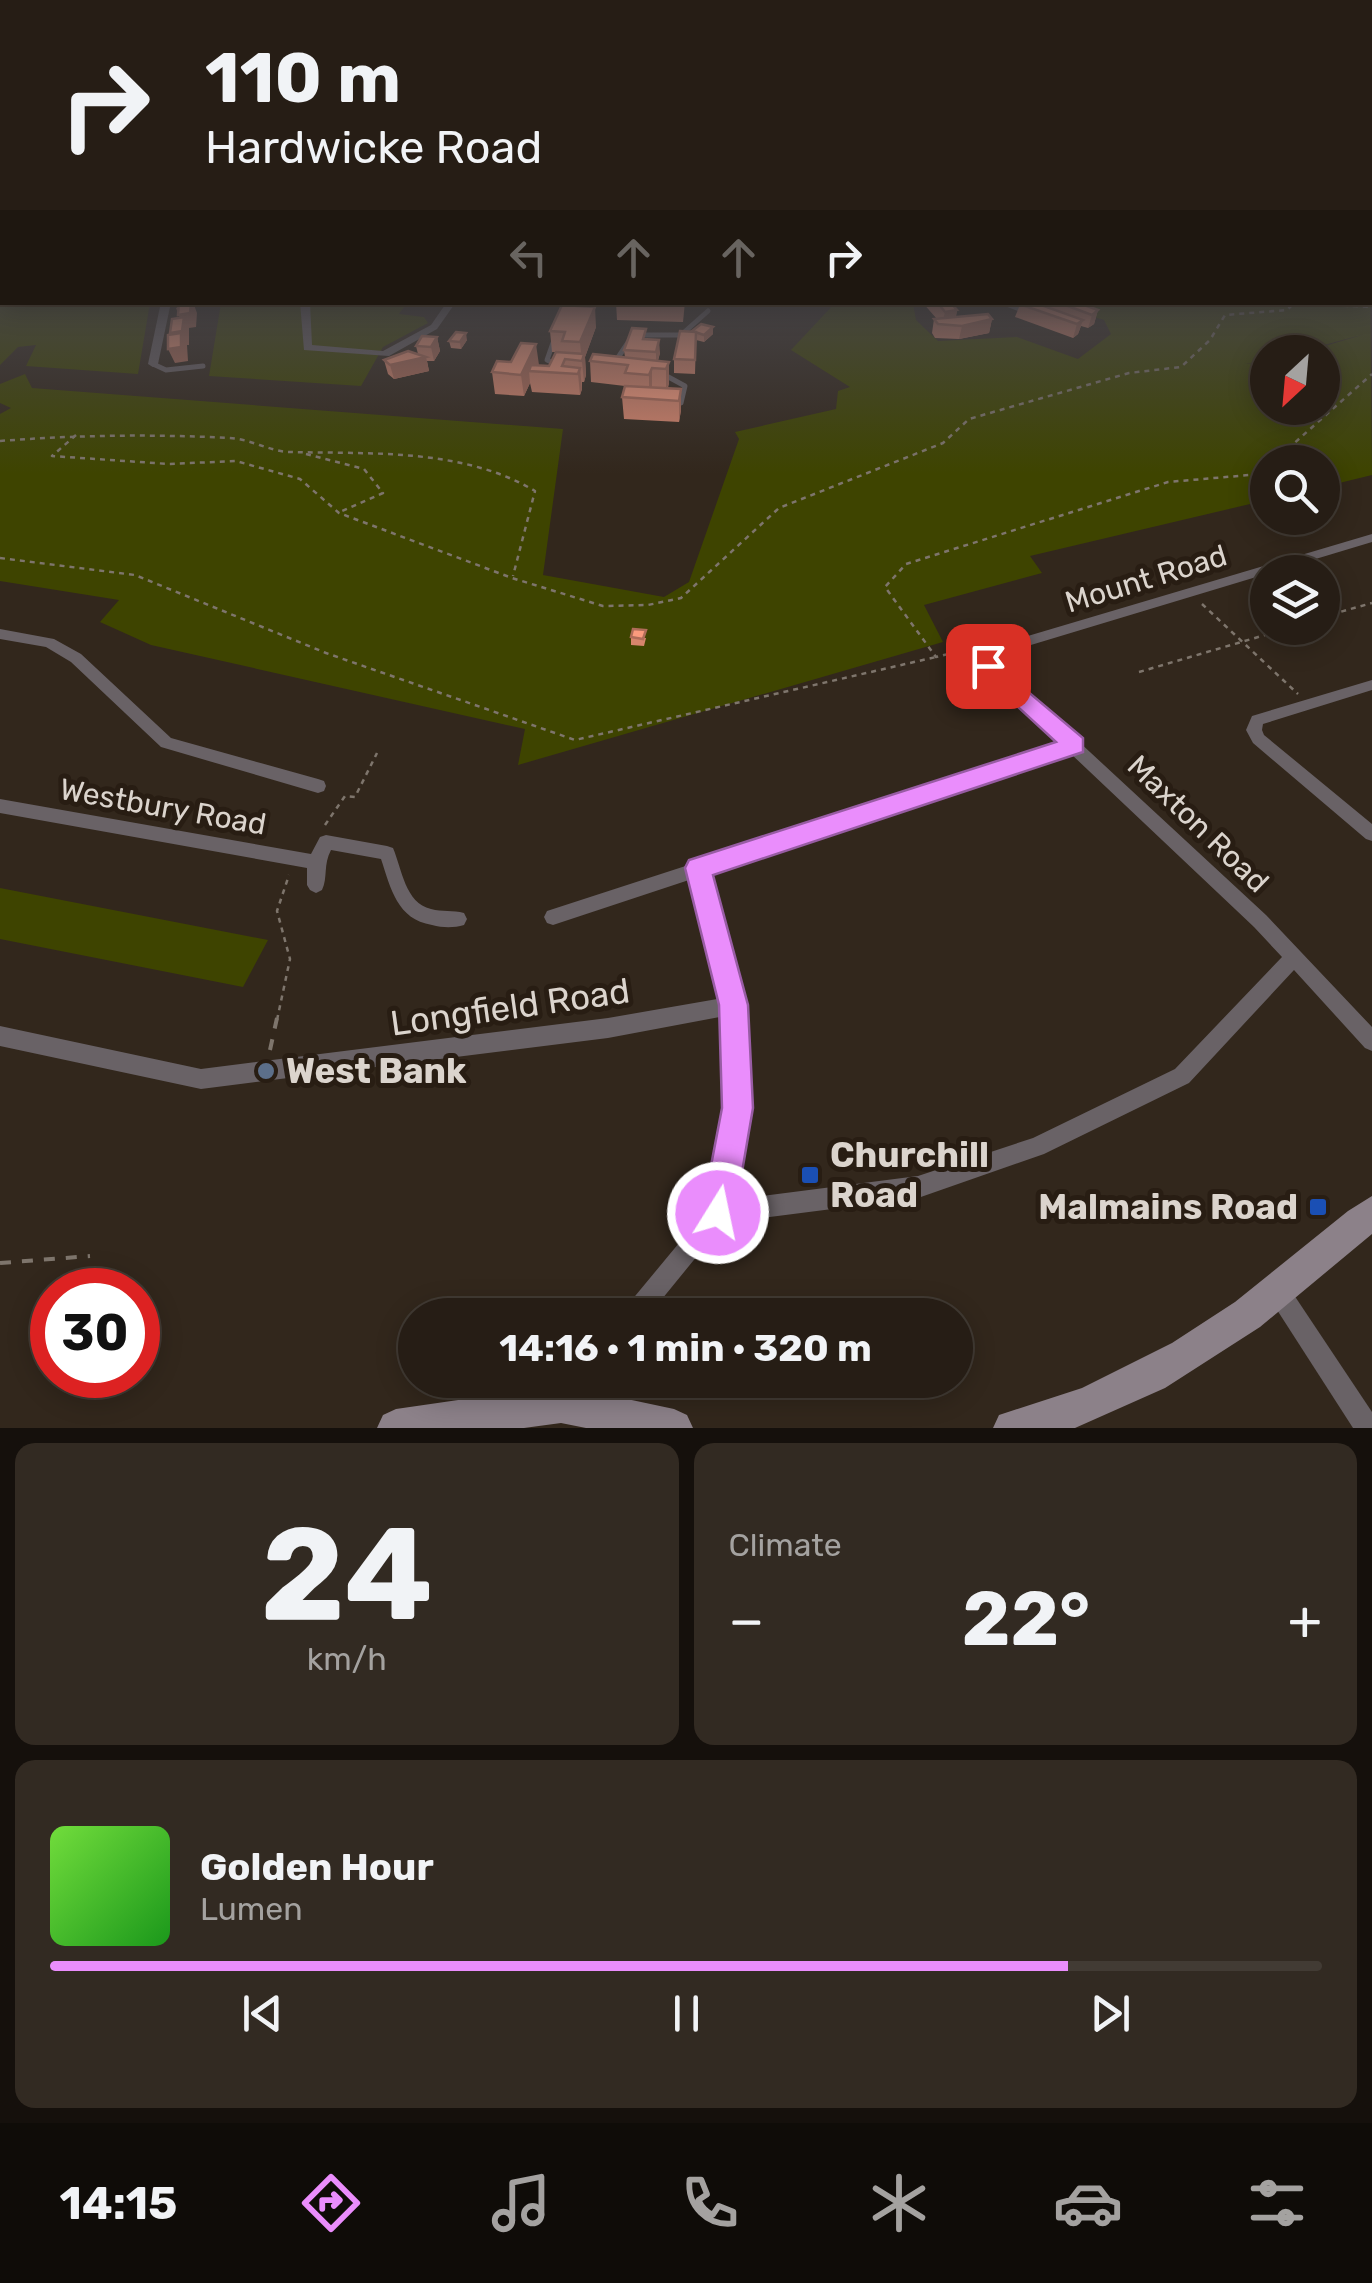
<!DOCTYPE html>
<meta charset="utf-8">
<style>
:root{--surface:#261d15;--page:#322a22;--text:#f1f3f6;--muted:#a4a2a0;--line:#423b34;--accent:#ea8dfc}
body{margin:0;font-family:Rubik,sans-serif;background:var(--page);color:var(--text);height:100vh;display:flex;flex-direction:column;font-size:38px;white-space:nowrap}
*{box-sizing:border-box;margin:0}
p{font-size:32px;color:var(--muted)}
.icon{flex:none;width:55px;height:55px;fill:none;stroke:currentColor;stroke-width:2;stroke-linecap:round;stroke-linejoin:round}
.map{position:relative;height:1428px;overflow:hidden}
.drawer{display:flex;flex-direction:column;gap:15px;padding:15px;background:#15100c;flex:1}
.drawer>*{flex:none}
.guide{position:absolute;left:0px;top:0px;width:1372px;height:305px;box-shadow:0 5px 25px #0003,0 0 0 2px var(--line);background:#261d15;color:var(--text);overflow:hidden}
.needle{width:65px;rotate:206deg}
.tools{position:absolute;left:1250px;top:335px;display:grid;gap:20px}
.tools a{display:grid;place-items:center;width:90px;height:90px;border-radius:50%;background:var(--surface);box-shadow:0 5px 25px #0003,0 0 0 2px var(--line);font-size:50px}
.speed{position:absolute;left:30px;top:1268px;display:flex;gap:20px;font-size:50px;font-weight:700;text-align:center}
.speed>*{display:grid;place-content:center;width:130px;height:130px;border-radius:50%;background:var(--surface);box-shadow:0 5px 25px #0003,0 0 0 2px var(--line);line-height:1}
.speed .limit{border:15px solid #d22;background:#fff;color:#111}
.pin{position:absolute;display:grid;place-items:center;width:85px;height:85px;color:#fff;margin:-42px;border-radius:20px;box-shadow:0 5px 15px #0006}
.me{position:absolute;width:110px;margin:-55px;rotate:10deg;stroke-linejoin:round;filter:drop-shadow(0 0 8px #0008)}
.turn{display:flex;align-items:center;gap:35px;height:210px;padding:0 40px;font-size:45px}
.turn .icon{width:130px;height:130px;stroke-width:2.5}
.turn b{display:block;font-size:70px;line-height:85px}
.lanes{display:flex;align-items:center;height:95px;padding:0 40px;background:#0003;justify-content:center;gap:50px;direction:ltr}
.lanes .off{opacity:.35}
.big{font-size:75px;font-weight:700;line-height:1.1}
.drawer .tile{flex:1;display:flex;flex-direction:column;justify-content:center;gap:15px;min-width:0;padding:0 35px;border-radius:20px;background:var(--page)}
.drawer .dial{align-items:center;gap:0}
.dial b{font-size:130px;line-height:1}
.song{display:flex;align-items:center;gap:30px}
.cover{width:120px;height:120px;border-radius:15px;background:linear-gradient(135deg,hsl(100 70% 55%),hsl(120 70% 35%))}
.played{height:10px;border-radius:5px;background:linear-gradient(90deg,var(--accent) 80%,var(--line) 80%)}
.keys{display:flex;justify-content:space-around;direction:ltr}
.heat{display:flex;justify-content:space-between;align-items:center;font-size:55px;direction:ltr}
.drawer .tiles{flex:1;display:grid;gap:15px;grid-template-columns:1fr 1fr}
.tile:last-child{grid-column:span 2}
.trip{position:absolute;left:398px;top:1298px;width:575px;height:100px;border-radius:50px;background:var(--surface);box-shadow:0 5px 25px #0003,0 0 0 2px var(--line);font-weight:700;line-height:100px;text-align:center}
.tabs{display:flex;height:160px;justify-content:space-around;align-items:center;background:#0f0c08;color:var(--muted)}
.tabs .icon{width:70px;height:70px}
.tabs .active{color:var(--accent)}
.tabs b{font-size:45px;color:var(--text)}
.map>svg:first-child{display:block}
</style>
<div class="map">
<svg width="1372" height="1428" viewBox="0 0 1372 1428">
<rect width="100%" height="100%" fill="#32271c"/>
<g fill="#3e4400" fill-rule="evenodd">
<polygon points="0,274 2,302 150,303 138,374 26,366 36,345 18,347 0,365"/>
<path d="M1370,274L1372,475L1323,487L1322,462H1268L1267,500L1030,556L1042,573L924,605L943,642L518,765L525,729L151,645L100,622L119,600L0,581V414L11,408L0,403V384L25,374L32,388L563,429L543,575L664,597L689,582L739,439L735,432L836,409L838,391L850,387L791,350L835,303H913L916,320L938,341L1017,337L1078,359L1111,334L1104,320L1045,303L1370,302ZM1365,334L1305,352H1322V408H1268L1267,362L1245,364L1267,360L1268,352H1298Z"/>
<polygon points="221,303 407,303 399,314 424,317 428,323 383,347 361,386 209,376"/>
<polygon points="0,888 268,940 243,987 0,939"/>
</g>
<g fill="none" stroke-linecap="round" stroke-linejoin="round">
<g stroke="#7e756c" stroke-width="2.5" stroke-dasharray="5 5" stroke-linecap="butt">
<polyline points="1263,302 1372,307"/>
<polyline points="76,435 52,456 169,464 236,461 300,479 339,513 512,578 603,606 648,605 681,598 779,508 943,443 969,419 1129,373 1181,367 1210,340 1225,315 1287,310 1292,305"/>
<path d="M0,441C77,435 153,434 230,438C250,439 269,451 289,452C371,454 463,448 535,491L513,576"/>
<polyline points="306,454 364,469 383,493 340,512"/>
<polyline points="1273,462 1372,374"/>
<polyline points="0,558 135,575 326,653 575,740 936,657"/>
<polyline points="1202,604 1298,694"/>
<polyline points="1322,617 1372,603"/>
<polyline points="977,647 936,657 885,587 906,564 1168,482 1261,474 1268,467"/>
<polyline points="1139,672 1289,628"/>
<polyline points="325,825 345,796 355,797 377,753"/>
<polyline points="277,1020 290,959 277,911 289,875"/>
</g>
<g stroke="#7e756c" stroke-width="4" stroke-dasharray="11 11" stroke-linecap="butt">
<polyline points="270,1050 277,1018"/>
<polyline points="0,1263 90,1256"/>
</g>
<g stroke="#696266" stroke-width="5">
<polyline points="1001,302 1028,312"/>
<polyline points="554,340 547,360 560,366"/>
<polyline points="153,364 166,370 203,366"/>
<polyline points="613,365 633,335 681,335 708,311"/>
<polyline points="661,373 685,386 681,403 675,405"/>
</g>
<g fill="#696266" fill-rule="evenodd">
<polygon points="161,302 171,302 158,364 153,367 148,364"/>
<polygon points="300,302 310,302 312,345 383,351 431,325 447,302 456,302 437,329 389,356 304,350"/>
<path d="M1372,534V542L998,655L996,665L1266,915L1372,1027V1051L1365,1048L1294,970L1189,1083L1044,1154L918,1198L724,1223L649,1315H622L626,1307L708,1208L728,1108L725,1016L608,1038L201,1089L0,1046V1026L201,1069L608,1018L723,998L692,879L553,925L547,923L544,917L547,911L1061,744L983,670L981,666L987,648ZM1070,753L1254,927L1282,957L1175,1069L1033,1138L918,1176L731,1200L748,1108L744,1005L708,873Z"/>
<polygon points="0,629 54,639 81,654 171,738 318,779 324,781 326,786 324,791 318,793 161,747 71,662 46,647 0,639"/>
<polygon points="1372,680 1372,690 1263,724 1262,730 1264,735 1372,824 1372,841 1366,839 1253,743 1246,730 1252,716"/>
<path d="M0,799L311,854L320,837L326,835L387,846L393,848C402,869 405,903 431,909C442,912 453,910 464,913L467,919L464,925C454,928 443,928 432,925C397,919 391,889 381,859L331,850C323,865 328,877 322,890L316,893L310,890L307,885V868L0,813Z"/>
<polygon points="1278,1279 1286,1283 1372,1412 1372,1428 1353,1428 1270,1299 1266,1291 1270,1283"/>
<path d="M564,1380H592C587,1393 576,1408 563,1413L554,1410L551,1401Z"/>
</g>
<g fill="#8c8189" fill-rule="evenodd">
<polygon points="1372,1196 1372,1234 1260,1327 1165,1388 1075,1428 993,1428 999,1415 1082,1388 1172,1343 1235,1302 1348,1211"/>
<polygon points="561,1385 674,1409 687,1415 693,1428 586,1428 561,1423 524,1428 377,1428 383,1415 396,1409"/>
</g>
</g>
<g fill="#d7856c">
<polygon points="616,302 685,302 683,322 617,320"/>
<polygon points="705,302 730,302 730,305 706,307"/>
<polygon points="922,302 950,302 957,310 956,317 992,319 989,333 959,339 935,338 932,333 934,319 937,319"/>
<polygon points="1021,302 1076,302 1098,310 1094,324 1088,328 1081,326 1078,334 1073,338 1015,317"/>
<polygon points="596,327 585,357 586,375 584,382 582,382 582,389 580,395 532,392 530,383 524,396 495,394 492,372 539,365 549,366 556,352 552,352 550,331"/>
<polygon points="713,327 713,334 704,342 696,340 695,374 674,373 674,359 692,331"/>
<polygon points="437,337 440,351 434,361 427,361 429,371 394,379 388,374 384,360 418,354 416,346"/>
<polygon points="647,339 660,353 658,361 669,362 669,383 668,388 681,389 681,410 679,422 624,419 622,397 625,386 591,382 590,361 625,357 624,350"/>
<polygon points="467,340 461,349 451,348 449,341"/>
<polygon points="631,637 646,638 644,646 631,645"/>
</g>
<g fill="#af6c58">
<polygon points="189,302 193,302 197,313 196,327 189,328 189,345 187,345 188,361 175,363 168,349 176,346 170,333 183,326 176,308"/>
<polygon points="595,307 596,327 585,357 586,375 584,382 580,342"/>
<polygon points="957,310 954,324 942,324 945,312"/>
<polygon points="1098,310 1094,324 1088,328 1092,315"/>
<polygon points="992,319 989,333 959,339 962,326"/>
<polygon points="1083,320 1078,334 1073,338 1077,324"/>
<polygon points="713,327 713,334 704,342 704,335"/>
<polygon points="466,333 467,340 461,349 460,342"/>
<polygon points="437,337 440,351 434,361 431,347"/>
<polygon points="659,340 660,353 656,366 656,352"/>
<polygon points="536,344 539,365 529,371 530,383 524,396 521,375"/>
<polygon points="426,357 429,371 394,379 390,365"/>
<polygon points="669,362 669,383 666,391 666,369"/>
<polygon points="580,368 582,389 580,395 578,374"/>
<polygon points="652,368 652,389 649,397 649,375"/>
<polygon points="681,389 681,410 679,422 679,401"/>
</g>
<g fill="#fa9b7d" stroke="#af6c58" stroke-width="2.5">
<polygon points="179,302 191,302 190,313 178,315"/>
<polygon points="937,302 950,302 957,310 945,312"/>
<polygon points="1021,302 1033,302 1083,320 1077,324 1019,304"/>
<polygon points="1057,302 1076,302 1098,310 1092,315"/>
<polygon points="562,305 595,307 580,342 562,341 565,332 550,331"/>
<polygon points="988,314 992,319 962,326 938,324 934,319"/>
<polygon points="184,317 182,331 170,333 172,319"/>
<polygon points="701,324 713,327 704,335 692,331"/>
<polygon points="632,328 646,329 643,339 659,340 656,352 624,350"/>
<polygon points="680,331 696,332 695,360 674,359"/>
<polygon points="456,332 466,333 460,342 449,341"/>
<polygon points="181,333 181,347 168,349 168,335"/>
<polygon points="422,336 437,337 431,347 416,346"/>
<polygon points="521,343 536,344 521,375 492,372 497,361 511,362"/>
<polygon points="408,351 426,357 390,365 384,360"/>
<polygon points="556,352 584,354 582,361 565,359 562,366 580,368 578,374 529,371 531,365 549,366"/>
<polygon points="593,354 669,362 666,369 652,368 649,375 625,373 628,365 590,361"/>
<polygon points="625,386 681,389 679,401 622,397"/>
<polygon points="633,629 646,630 643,639 631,637"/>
</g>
<linearGradient id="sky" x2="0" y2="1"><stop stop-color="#1c150f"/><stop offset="0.58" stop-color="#49474b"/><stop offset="1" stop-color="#49474b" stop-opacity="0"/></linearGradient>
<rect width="1372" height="474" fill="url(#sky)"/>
<polygon fill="#ea8dfc" stroke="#985ca4" stroke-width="2.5" points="988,658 1083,738 1083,752 713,875 748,1005 753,1108 735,1213 730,1225 718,1229 706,1225 702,1213 722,1108 719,1005 685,868 689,860 1056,742 980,672 980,661"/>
<circle fill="#5c6f8a" stroke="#281d13" stroke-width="4" cx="266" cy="1071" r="10"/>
<g fill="#1a4fb4" stroke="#281d13" stroke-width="4">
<rect x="800" y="1165" width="20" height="20" rx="5"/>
<rect x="1308" y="1197" width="20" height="20" rx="5"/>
</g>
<g text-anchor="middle" stroke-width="10" stroke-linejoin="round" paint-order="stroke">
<g font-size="30" fill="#dbd4cd" stroke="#281d13">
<text transform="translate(1146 579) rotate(-17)" y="10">Mount Road</text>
<text transform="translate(163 807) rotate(10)" y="10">Westbury Road</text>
<text transform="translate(1198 824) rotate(44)" y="10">Maxton Road</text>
</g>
<g font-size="35" fill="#dbd4cd" stroke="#281d13">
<text transform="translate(510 1007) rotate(-8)" y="12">Longfield Road</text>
</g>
<g font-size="35" font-weight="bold" fill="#dbd4cd" stroke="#281d13" text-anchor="start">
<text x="286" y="1083">West Bank</text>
<text x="830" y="1167">Churchill<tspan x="830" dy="40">Road</tspan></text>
<text x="1298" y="1219" text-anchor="end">Malmains Road</text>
</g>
</g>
</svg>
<div class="tools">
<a><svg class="needle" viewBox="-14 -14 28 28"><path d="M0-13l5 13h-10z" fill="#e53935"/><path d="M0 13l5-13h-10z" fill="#a4a2a0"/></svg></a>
<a><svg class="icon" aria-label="search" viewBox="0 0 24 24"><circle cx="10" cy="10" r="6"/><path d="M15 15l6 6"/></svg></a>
<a><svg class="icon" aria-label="layers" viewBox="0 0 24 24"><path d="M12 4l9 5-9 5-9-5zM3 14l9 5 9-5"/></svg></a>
</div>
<div class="speed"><div class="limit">30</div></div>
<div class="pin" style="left:988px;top:666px;background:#d93025"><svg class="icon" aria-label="arrive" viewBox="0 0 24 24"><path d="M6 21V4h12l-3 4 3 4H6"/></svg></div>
<svg class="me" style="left:718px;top:1213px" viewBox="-20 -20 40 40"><circle r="17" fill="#ea8dfc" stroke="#fff" stroke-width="3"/><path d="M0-11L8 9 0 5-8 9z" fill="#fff"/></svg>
<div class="trip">14:16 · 1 min · 320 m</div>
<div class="guide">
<div class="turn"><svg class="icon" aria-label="right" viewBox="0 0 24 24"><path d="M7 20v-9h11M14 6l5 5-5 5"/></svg><div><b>110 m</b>Hardwicke Road</div></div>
<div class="lanes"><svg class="icon off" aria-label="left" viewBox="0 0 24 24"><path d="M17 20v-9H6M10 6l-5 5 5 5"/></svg><svg class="icon off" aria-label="ahead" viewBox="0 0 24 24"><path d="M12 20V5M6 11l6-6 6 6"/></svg><svg class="icon off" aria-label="ahead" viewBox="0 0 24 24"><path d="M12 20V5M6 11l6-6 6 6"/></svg><svg class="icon" aria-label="right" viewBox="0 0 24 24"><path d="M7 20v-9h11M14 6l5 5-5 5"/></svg></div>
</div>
</div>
<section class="drawer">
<div class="tiles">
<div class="tile dial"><b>24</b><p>km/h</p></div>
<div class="tile"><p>Climate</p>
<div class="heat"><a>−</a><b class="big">22°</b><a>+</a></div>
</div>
<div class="tile">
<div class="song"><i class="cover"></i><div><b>Golden Hour</b><p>Lumen</p></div></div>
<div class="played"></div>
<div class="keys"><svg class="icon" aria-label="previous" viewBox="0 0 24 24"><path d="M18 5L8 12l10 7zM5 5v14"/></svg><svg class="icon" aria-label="pause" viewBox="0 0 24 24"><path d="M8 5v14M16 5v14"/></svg><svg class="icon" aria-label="next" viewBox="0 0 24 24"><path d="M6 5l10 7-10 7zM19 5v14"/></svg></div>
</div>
</div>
</section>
<nav class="tabs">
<b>14:15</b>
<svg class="icon active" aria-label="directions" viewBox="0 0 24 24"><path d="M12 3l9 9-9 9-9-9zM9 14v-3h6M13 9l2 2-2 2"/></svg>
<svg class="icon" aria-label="music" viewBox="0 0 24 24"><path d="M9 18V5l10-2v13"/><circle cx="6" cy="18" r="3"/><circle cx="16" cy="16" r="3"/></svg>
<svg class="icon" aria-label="phone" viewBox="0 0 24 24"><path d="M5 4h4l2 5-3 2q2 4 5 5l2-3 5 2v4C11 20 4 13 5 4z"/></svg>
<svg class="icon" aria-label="climate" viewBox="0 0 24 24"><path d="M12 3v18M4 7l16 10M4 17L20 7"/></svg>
<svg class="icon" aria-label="car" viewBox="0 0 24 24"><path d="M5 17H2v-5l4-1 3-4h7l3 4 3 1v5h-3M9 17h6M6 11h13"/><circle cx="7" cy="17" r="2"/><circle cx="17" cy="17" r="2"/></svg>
<svg class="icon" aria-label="filters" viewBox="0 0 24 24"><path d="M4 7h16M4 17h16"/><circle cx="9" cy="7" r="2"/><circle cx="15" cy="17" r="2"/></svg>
</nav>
